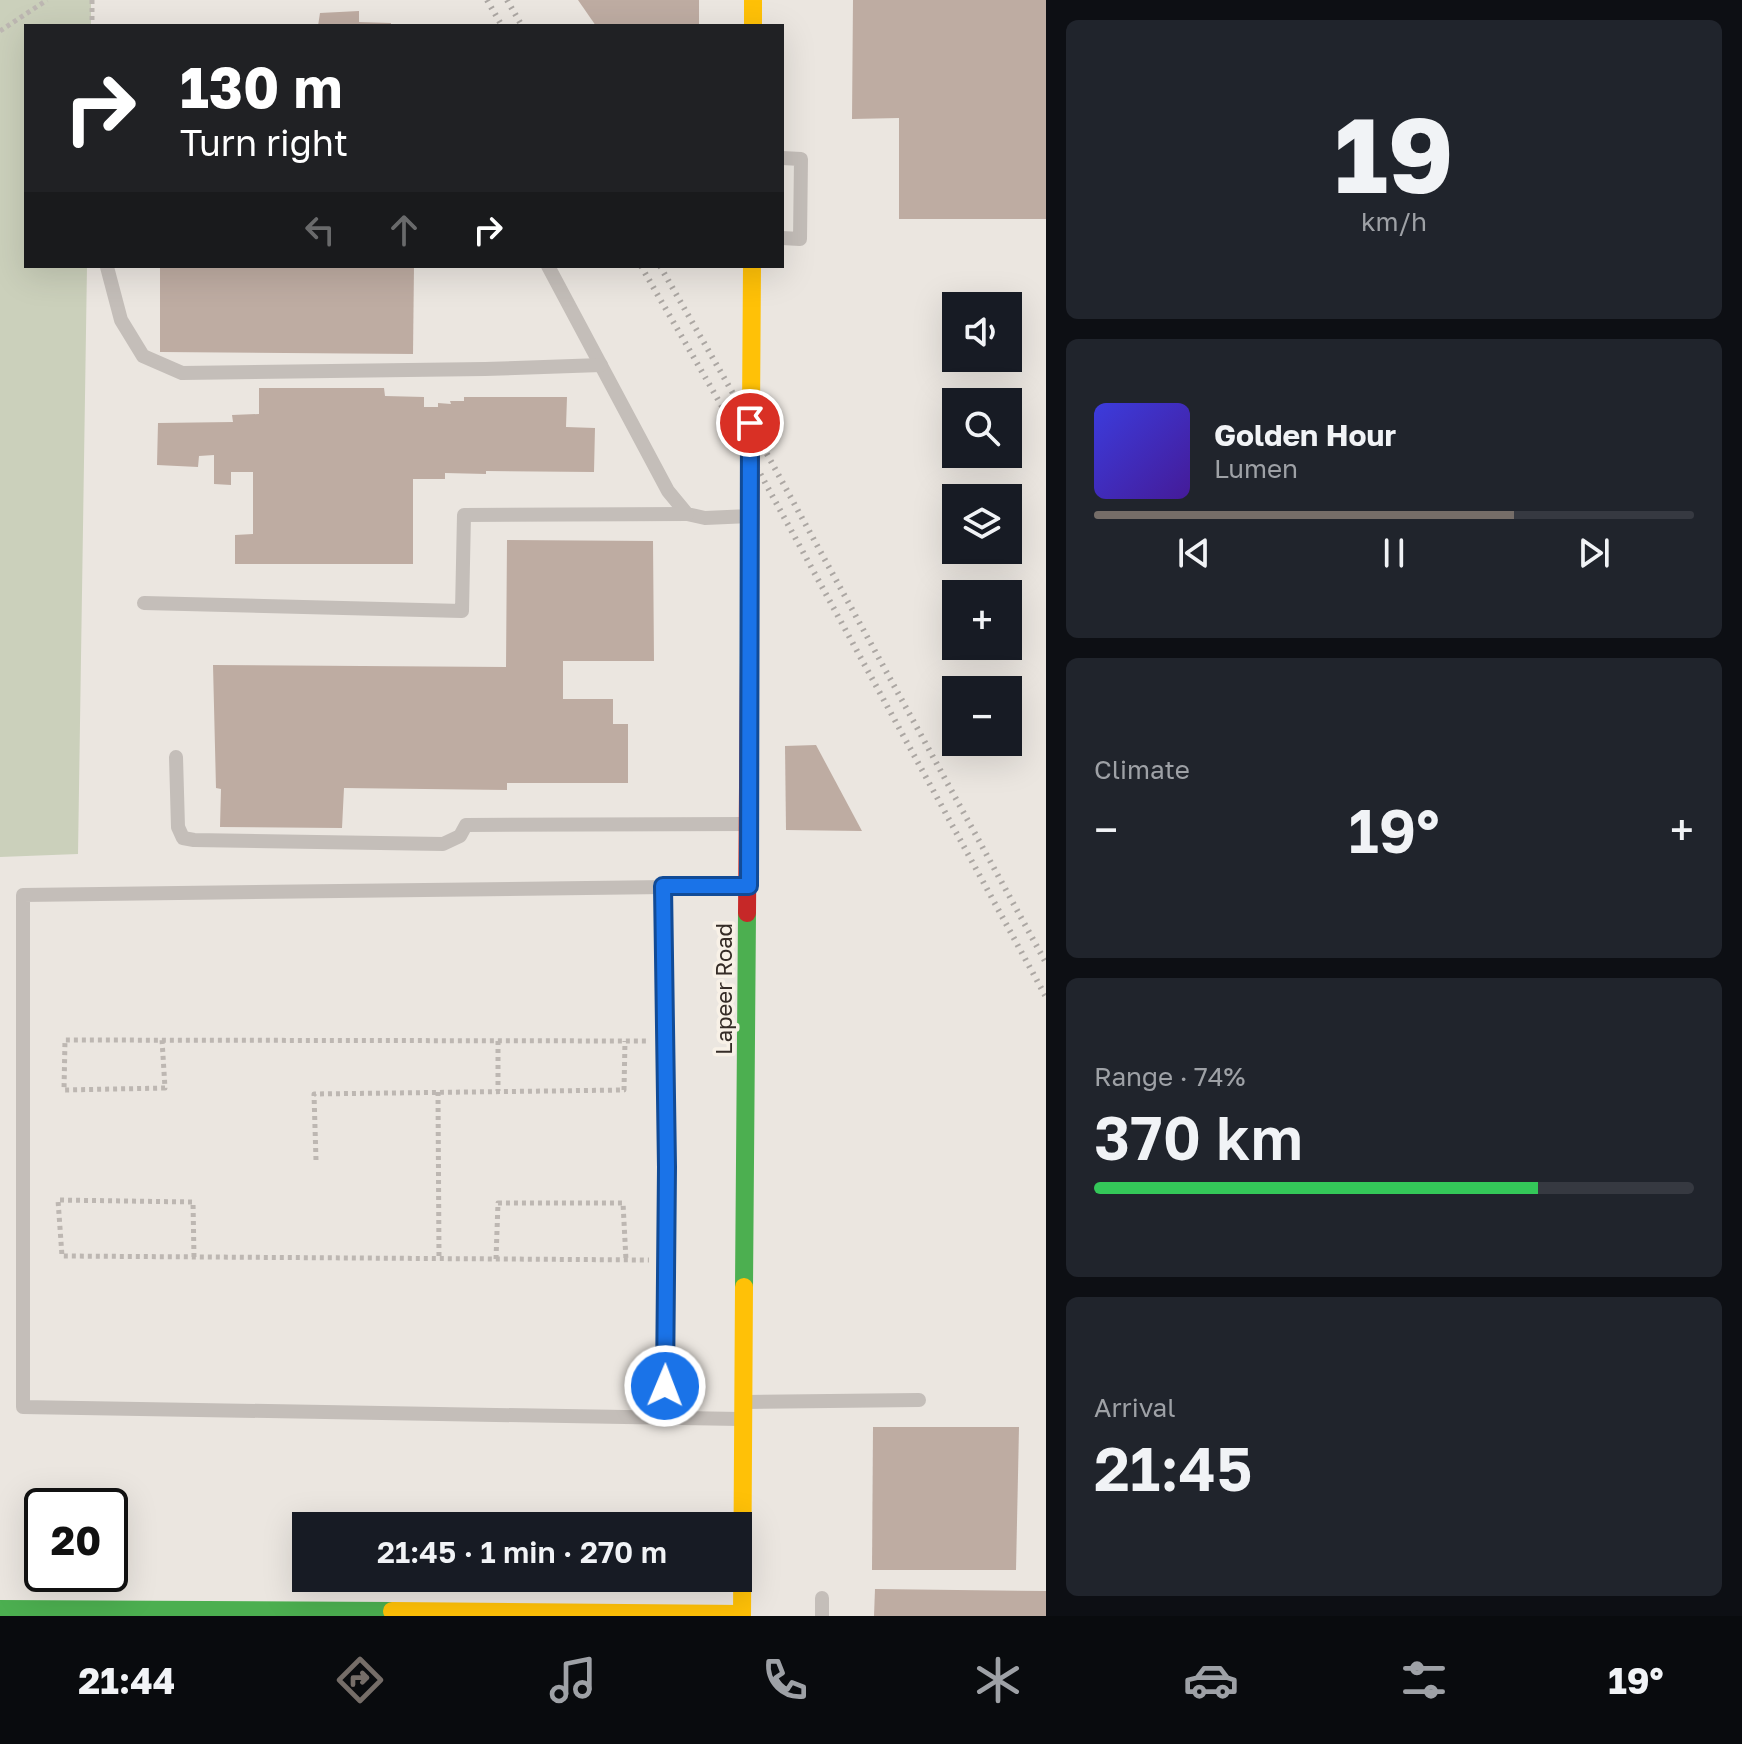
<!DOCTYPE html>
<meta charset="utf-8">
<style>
:root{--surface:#171b24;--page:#20242c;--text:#f1f3f6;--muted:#9ea1a6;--line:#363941;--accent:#756d68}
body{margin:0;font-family:"Golos Text",sans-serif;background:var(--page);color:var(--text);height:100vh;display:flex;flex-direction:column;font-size:30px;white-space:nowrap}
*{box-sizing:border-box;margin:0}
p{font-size:26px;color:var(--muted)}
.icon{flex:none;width:44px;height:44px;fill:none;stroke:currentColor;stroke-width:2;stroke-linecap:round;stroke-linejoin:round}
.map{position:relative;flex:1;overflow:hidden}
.details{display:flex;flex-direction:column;gap:20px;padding:20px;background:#0d0f14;width:696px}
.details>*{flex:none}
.guide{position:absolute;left:24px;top:24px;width:760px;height:244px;border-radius:0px;box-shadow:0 8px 32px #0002;background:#202124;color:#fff;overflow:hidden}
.controls{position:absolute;left:942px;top:292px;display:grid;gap:16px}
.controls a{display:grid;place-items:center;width:80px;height:80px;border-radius:0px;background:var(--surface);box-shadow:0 8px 32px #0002;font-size:40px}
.speed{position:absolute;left:24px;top:1488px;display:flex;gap:16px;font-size:40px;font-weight:700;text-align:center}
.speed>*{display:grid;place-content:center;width:104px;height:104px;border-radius:50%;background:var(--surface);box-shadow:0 8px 32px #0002;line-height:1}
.speed .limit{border:4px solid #111;border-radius:12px;background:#fff;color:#111}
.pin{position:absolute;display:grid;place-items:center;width:68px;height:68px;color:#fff;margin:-34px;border:4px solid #fff;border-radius:50%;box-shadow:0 2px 8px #0007}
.me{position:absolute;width:88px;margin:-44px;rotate:1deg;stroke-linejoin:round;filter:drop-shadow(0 0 6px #0008)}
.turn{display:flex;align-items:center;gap:28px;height:168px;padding:0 24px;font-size:36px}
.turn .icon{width:104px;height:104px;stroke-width:2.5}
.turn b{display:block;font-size:56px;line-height:68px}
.lanes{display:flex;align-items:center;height:76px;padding:0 24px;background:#0003;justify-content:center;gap:40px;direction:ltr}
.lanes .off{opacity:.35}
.big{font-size:60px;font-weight:600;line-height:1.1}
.details .widget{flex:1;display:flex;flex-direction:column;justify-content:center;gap:12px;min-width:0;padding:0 28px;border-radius:12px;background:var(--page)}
.details .dial{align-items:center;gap:0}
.dial b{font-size:104px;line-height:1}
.song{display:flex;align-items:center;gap:24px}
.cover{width:96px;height:96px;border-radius:12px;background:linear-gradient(135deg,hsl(240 70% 55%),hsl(260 70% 35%))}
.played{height:8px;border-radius:4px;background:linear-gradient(90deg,var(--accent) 70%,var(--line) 70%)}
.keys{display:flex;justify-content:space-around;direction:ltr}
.heat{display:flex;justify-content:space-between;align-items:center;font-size:44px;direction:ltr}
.charge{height:12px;border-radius:6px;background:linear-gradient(90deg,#34c759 74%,var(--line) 0)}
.trip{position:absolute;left:292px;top:1512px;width:460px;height:80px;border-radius:0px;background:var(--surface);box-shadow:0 8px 32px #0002;font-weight:600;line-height:80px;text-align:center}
.menu{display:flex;height:128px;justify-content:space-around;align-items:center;background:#090b0e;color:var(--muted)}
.menu .icon{width:56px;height:56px}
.menu .current{color:var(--accent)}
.menu b{font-size:36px;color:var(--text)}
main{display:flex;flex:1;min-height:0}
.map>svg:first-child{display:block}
</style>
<main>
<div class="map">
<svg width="1046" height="1616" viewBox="0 0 1046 1616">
<rect width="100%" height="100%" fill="#ebe6e0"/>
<polygon fill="#cbd0bb" points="0,0 91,0 91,26 26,26 26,266 87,266 78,854 0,857"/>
<g fill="#beaca2">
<polygon points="578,0 699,0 699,26 596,26"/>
<polygon points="853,0 1046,0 1046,219 899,219 899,118 852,119"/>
<polygon points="359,11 359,22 391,23 391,26 318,26 320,13"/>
<polygon points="160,266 414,266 413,354 160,352"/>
<polygon points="259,388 384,388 385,396 424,397 424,407 438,407 438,403 451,404 450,401 464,401 464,397 567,397 566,427 595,428 594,472 486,471 486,474 445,473 445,479 413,479 413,564 235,564 235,535 253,534 253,472 231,472 231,485 214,484 214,455 199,456 198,467 157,465 158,423 233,422 232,415 259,414"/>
<polygon points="507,540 653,541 654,661 563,661 563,699 613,699 613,724 628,724 628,783 507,783 507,790 344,788 342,828 220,827 221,789 216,788 213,665 506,667"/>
<polygon points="816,745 862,831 786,830 785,746"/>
<polygon points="873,1427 1019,1427 1016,1570 872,1570"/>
<polygon points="875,1589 1046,1591 1046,1616 874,1616"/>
</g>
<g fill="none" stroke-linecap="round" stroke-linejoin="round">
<g stroke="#bdb7b2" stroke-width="5" stroke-dasharray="4 4" stroke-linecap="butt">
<polyline points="92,0 92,26"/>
<polyline points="0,31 47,0"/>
<polyline points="162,1040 165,1088 64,1090 65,1040 648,1041"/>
<polyline points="498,1041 498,1091"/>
<polyline points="438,1092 439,1258"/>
<polyline points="316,1160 314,1094 624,1090 625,1041"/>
<polyline points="194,1257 193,1202 58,1200 62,1256 649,1260"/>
<polyline points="496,1259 498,1203 623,1203 626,1260"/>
</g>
<g stroke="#c4beb9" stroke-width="14">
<polyline points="782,158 801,159 800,239 782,238"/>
<polyline points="548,266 668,491 687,514 705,518 750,516"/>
<polyline points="107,267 121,320 143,356 182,373 485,369 601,365"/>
<polyline points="144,603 462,611 464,515 687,514"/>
<polyline points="176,757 178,827 183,838 194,840 443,844 460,836 466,825 747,824"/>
<polyline points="663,886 667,1167 665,1418"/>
<polyline points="745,1402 919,1400"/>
<polyline points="740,1419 23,1407 23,895 744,886"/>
<polyline points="822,1616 822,1598"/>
</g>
<g stroke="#4caf50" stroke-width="18">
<polyline points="744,1287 747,913"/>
<polyline points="0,1609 392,1611"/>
</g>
<g stroke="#ffc107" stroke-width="18">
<polyline points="753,0 753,26"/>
<polyline points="751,412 752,266"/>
<polyline points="392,1611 742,1614"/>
<polyline points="742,1616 744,1287"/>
</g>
<polyline stroke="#c62828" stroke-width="18" points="747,913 751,412"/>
<g stroke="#aca7a3" stroke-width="6" stroke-dasharray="2 6" stroke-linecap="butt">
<polyline points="487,0 502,26"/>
<polyline points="507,0 522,26"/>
<polyline points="641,266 750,455 1046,997"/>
<polyline points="660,266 750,423 1046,963"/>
</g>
</g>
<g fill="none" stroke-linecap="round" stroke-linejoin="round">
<g stroke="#114b97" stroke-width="20">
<polyline id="route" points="665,1386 667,1167 663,886 749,886 750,423"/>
</g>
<use href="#route" stroke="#1a73e8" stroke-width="14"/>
</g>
<g text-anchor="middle" stroke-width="7" stroke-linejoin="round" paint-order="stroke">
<g font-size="22" fill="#352c27" stroke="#f8f1e7">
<text transform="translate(724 989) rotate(-90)" y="8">Lapeer Road</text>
</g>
</g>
</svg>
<div class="controls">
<a><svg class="icon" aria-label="sound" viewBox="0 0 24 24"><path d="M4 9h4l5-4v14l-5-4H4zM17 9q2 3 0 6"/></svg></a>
<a><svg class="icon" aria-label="search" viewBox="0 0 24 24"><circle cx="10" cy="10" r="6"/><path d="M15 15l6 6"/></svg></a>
<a><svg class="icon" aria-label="layers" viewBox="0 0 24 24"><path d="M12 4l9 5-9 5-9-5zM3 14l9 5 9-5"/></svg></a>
<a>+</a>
<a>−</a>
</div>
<div class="speed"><div class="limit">20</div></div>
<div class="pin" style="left:750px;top:423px;background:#d93025"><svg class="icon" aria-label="arrive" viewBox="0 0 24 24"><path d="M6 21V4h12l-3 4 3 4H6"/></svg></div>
<svg class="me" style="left:665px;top:1386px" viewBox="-20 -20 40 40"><circle r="17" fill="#1a73e8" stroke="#fff" stroke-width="3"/><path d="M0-11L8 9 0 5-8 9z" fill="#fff"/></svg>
<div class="trip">21:45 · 1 min · 270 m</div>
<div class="guide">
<div class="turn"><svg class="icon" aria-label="right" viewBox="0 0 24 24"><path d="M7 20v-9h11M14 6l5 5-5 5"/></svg><div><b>130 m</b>Turn right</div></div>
<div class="lanes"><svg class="icon off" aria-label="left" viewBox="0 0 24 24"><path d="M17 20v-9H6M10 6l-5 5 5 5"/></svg><svg class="icon off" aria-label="ahead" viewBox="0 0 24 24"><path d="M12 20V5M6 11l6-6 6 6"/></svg><svg class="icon" aria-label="right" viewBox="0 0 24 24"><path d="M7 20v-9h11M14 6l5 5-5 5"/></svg></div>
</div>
</div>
<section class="details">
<div class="widget dial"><b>19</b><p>km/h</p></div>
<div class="widget">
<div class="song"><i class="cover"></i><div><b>Golden Hour</b><p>Lumen</p></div></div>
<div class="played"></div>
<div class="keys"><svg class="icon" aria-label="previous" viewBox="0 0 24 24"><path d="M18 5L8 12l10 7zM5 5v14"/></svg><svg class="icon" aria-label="pause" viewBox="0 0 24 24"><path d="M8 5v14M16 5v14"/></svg><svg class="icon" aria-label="next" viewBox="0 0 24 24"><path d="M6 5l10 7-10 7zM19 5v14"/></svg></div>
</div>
<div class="widget"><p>Climate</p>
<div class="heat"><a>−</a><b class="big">19°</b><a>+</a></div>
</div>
<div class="widget"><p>Range · 74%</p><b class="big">370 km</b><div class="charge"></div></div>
<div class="widget"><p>Arrival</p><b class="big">21:45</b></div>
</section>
</main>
<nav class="menu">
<b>21:44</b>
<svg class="icon current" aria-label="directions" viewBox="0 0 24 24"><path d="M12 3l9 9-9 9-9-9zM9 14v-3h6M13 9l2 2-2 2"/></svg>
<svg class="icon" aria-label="music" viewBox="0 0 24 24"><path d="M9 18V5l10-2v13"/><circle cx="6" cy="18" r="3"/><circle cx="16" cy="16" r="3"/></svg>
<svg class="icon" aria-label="phone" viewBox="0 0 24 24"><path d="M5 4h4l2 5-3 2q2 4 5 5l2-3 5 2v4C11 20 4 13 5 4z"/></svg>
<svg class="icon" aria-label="climate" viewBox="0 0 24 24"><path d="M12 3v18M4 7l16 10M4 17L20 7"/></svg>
<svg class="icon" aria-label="car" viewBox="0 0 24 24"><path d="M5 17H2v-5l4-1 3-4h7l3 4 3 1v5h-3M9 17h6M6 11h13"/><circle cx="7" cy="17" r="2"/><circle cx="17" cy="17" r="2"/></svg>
<svg class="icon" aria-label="filters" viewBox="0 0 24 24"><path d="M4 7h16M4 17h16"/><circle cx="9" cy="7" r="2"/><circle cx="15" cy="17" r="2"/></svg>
<b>19°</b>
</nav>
